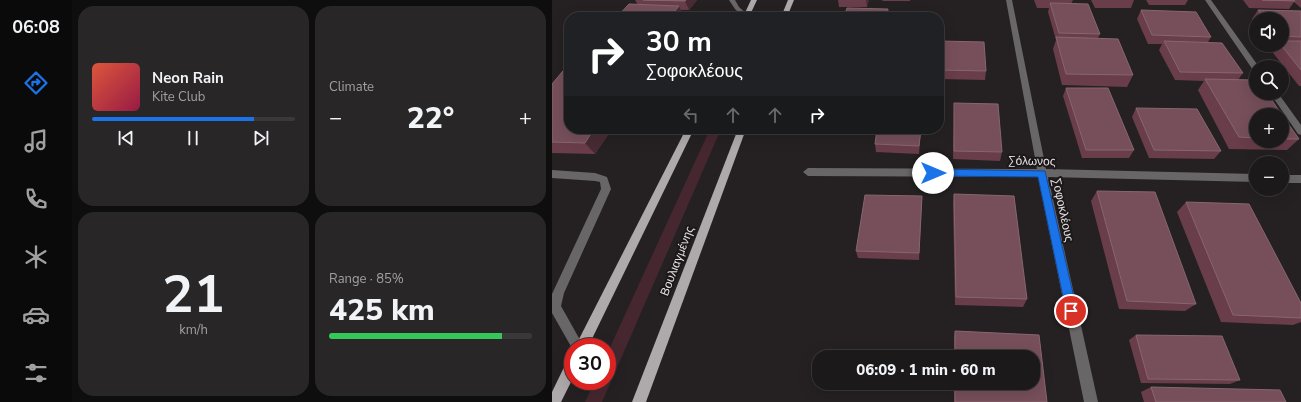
<!DOCTYPE html>
<meta charset="utf-8">
<style>
:root{--surface:#1c191a;--page:#292627;--text:#f1f3f6;--muted:#a0a0a2;--line:#3a3839;--accent:#1a73e8}
body{margin:0;font-family:"Nunito Sans",sans-serif;background:var(--page);color:var(--text);height:100vh;display:flex;flex-direction:column;font-size:15px;white-space:nowrap}
*{box-sizing:border-box;margin:0}
p{font-size:13px;color:var(--muted)}
.icon{flex:none;width:22px;height:22px;fill:none;stroke:currentColor;stroke-width:2;stroke-linecap:round;stroke-linejoin:round}
.map{position:relative;flex:1;overflow:hidden}
.drawer{display:flex;flex-direction:column;gap:6px;padding:6px;background:#0f0e0e;width:480px}
.drawer>*{flex:none}
.guide{position:absolute;left:12px;top:12px;width:380px;height:122px;border-radius:16px;box-shadow:0 4px 16px #0002,0 0 0 1px var(--line);background:#202124;color:#fff;overflow:hidden}
.controls{position:absolute;left:697px;top:12px;display:grid;gap:8px}
.controls a{display:grid;place-items:center;width:40px;height:40px;border-radius:50%;background:var(--surface);box-shadow:0 4px 16px #0002,0 0 0 1px var(--line);font-size:20px}
.speed{position:absolute;left:12px;top:338px;display:flex;gap:8px;font-size:20px;font-weight:700;text-align:center}
.speed>*{display:grid;place-content:center;width:52px;height:52px;border-radius:50%;background:var(--surface);box-shadow:0 4px 16px #0002,0 0 0 1px var(--line);line-height:1}
.speed .limit{border:6px solid #d22;background:#fff;color:#111}
.pin{position:absolute;display:grid;place-items:center;width:34px;height:34px;color:#fff;margin:-17px;border:2px solid #fff;border-radius:50%;box-shadow:0 1px 4px #0007}
.me{position:absolute;width:44px;margin:-22px;rotate:90deg;stroke-linejoin:round;filter:drop-shadow(0 0 3px #0008)}
.turn{display:flex;align-items:center;gap:14px;height:84px;padding:0 16px;font-size:18px}
.turn .icon{width:52px;height:52px;stroke-width:2.5}
.turn b{display:block;font-size:28px;line-height:34px}
.lanes{display:flex;align-items:center;height:38px;padding:0 16px;background:#0003;justify-content:center;gap:20px;direction:ltr}
.lanes .off{opacity:.35}
.big{font-size:30px;font-weight:800;line-height:1.1}
.drawer .card{flex:1;display:flex;flex-direction:column;justify-content:center;gap:6px;min-width:0;padding:0 14px;border-radius:16px;background:var(--page)}
.drawer .dial{align-items:center;gap:0}
.dial b{font-size:52px;line-height:1}
.song{display:flex;align-items:center;gap:12px}
.cover{width:48px;height:48px;border-radius:6px;background:linear-gradient(135deg,hsl(10 70% 55%),hsl(340 70% 35%))}
.played{height:4px;border-radius:2px;background:linear-gradient(90deg,var(--accent) 80%,var(--line) 80%)}
.keys{display:flex;justify-content:space-around;direction:ltr}
.heat{display:flex;justify-content:space-between;align-items:center;font-size:22px;direction:ltr}
.charge{height:6px;border-radius:3px;background:linear-gradient(90deg,#34c759 85%,var(--line) 0)}
.drawer .tiles{flex:1;display:grid;gap:6px;grid-template-columns:repeat(2,1fr)}
.trip{position:absolute;left:260px;top:350px;width:228px;height:40px;border-radius:16px;background:var(--surface);box-shadow:0 4px 16px #0002,0 0 0 1px var(--line);font-weight:800;line-height:40px;text-align:center}
main{display:flex;flex:1;min-height:0}
.dock{display:flex;flex-direction:column;width:72px;justify-content:space-around;align-items:center;background:#0b0a0a;color:var(--muted)}
.dock .icon{width:28px;height:28px}
.dock .selected{color:var(--accent)}
.dock b{font-size:18px;color:var(--text)}
.map>svg:first-child{display:block}
</style>
<main>
<nav class="dock">
<b>06:08</b>
<svg class="icon selected" aria-label="directions" viewBox="0 0 24 24"><path d="M12 3l9 9-9 9-9-9zM9 14v-3h6M13 9l2 2-2 2"/></svg>
<svg class="icon" aria-label="music" viewBox="0 0 24 24"><path d="M9 18V5l10-2v13"/><circle cx="6" cy="18" r="3"/><circle cx="16" cy="16" r="3"/></svg>
<svg class="icon" aria-label="phone" viewBox="0 0 24 24"><path d="M5 4h4l2 5-3 2q2 4 5 5l2-3 5 2v4C11 20 4 13 5 4z"/></svg>
<svg class="icon" aria-label="climate" viewBox="0 0 24 24"><path d="M12 3v18M4 7l16 10M4 17L20 7"/></svg>
<svg class="icon" aria-label="car" viewBox="0 0 24 24"><path d="M5 17H2v-5l4-1 3-4h7l3 4 3 1v5h-3M9 17h6M6 11h13"/><circle cx="7" cy="17" r="2"/><circle cx="17" cy="17" r="2"/></svg>
<svg class="icon" aria-label="filters" viewBox="0 0 24 24"><path d="M4 7h16M4 17h16"/><circle cx="9" cy="7" r="2"/><circle cx="15" cy="17" r="2"/></svg>
</nav>
<section class="drawer">
<div class="tiles">
<div class="card">
<div class="song"><i class="cover"></i><div><b>Neon Rain</b><p>Kite Club</p></div></div>
<div class="played"></div>
<div class="keys"><svg class="icon" aria-label="previous" viewBox="0 0 24 24"><path d="M18 5L8 12l10 7zM5 5v14"/></svg><svg class="icon" aria-label="pause" viewBox="0 0 24 24"><path d="M8 5v14M16 5v14"/></svg><svg class="icon" aria-label="next" viewBox="0 0 24 24"><path d="M6 5l10 7-10 7zM19 5v14"/></svg></div>
</div>
<div class="card"><p>Climate</p>
<div class="heat"><a>−</a><b class="big">22°</b><a>+</a></div>
</div>
<div class="card dial"><b>21</b><p>km/h</p></div>
<div class="card"><p>Range · 85%</p><b class="big">425 km</b><div class="charge"></div></div>
</div>
</section>
<div class="map">
<svg width="749" height="402" viewBox="0 0 749 402">
<rect width="100%" height="100%" fill="#252122"/>
<polygon fill="#46272f" points="158,129 169,129 50,402 33,402 43,381 55,381 55,354"/>
<g fill="none" stroke-linecap="round" stroke-linejoin="round">
<polygon fill="#686666" fill-rule="evenodd" points="177,0 183,0 187,7 196,15 197,17 191,17 183,9"/>
<g fill="#686666" fill-rule="evenodd">
<polygon points="454,0 460,0 494,169 704,174 704,182 496,177 546,402 532,402 486,177 256,176 251,172 256,168 485,169"/>
<polygon points="653,0 659,0 707,67 704,67 704,70 701,70"/>
<polygon points="718,93 726,93 749,125 749,135 746,134"/>
<polygon points="0,170 43,173 55,177 59,189 12,293 9,306 32,347 21,347 21,350 0,313 0,294 49,189 48,182 43,181 0,178"/>
<rect x="730" y="175" width="19" height="8"/>
</g>
<g fill="#aeaaab" fill-rule="evenodd">
<polygon points="199,0 205,0 197,17 191,17"/>
<polygon points="236,0 242,0 235,17 229,17"/>
<polygon points="134,129 142,129 36,347 23,347"/>
<polygon points="186,129 194,129 94,402 80,402"/>
<polygon points="21,358 21,378 9,402 0,402 0,392 16,359"/>
</g>
</g>
<g fill="#693d49">
<polygon points="83,0 145,0 137,10 129,10 131,14 86,5"/>
<polygon points="286,0 317,0 315,7 287,7"/>
<polygon points="330,0 358,0 358,1 331,1"/>
<polygon points="482,0 521,0 519,4 548,34 546,38 581,75 575,87 510,85 501,49 504,40 496,12 497,8 485,8"/>
<polygon points="539,0 582,0 579,8 543,8"/>
<polygon points="594,0 636,0 633,5 597,5"/>
<polygon points="691,0 749,0 749,8 742,2 737,9 697,8"/>
<polygon points="589,10 659,37 656,42 691,73 686,80 704,115 704,141 730,141 730,115 747,139 735,150 677,149 646,90 652,81 623,80 607,50 610,44 596,44 585,19"/>
<polygon points="706,10 749,11 749,86 747,86 718,49 722,45 730,45 730,19 704,19 704,24 700,19"/>
<polygon points="387,41 434,71 433,80 387,79"/>
<polygon points="0,84 60,129 43,154 0,153"/>
<polygon points="514,88 582,150 577,158 530,158 511,96"/>
<polygon points="402,103 450,152 448,161 401,159"/>
<polygon points="584,108 669,151 662,159 597,158 580,117"/>
<polygon points="369,129 367,154 324,152 323,144"/>
<polygon points="545,191 644,304 633,311 567,309 539,201"/>
<polygon points="402,194 475,299 471,307 403,305 401,204"/>
<polygon points="370,196 367,260 306,258 304,251"/>
<polygon points="634,202 749,303 749,322 741,325 669,322 625,212"/>
<polygon points="403,331 487,335 495,402 402,402 402,383 481,383 481,357 402,357 402,338"/>
<polygon points="584,335 688,380 678,384 589,383 577,340"/>
<polygon points="599,387 734,402 592,402 589,392"/>
</g>
<g fill="#482b33">
<polygon points="134,0 145,0 137,10 133,1"/>
<polygon points="314,0 317,0 315,7"/>
<polygon points="127,6 131,14 129,17 118,17"/>
<polygon points="336,9 337,17 335,17"/>
<polygon points="42,129 60,129 43,154 33,143"/>
<polygon points="370,196 370,204 367,260 367,253"/>
</g>
<g fill="#764f5a" stroke="#87666f">
<polygon points="91,0 134,0 133,1"/>
<polygon points="710,0 742,0 743,1"/>
<polygon points="498,3 536,4 548,34 507,33"/>
<polygon points="77,4 127,6 118,17 65,17"/>
<polygon points="295,8 336,9 335,17 292,17"/>
<polygon points="589,10 644,12 659,37 600,35"/>
<polygon points="706,10 749,11 749,37 730,36 730,19 713,19"/>
<polygon points="504,37 566,39 581,75 514,74"/>
<polygon points="387,41 432,42 434,71 387,70"/>
<polygon points="612,41 670,43 691,73 628,72"/>
<polygon points="730,41 749,41 749,70 729,45 730,45"/>
<polygon points="16,65 17,65 17,129 42,129 33,143 0,142 0,84"/>
<polygon points="653,79 704,80 704,93 715,93 730,115 704,115 704,138 687,137"/>
<polygon points="514,88 556,88 582,150 534,150"/>
<polygon points="402,103 446,104 450,152 402,151"/>
<polygon points="584,108 645,109 669,151 602,150"/>
<polygon points="730,115 747,139 730,139"/>
<polygon points="325,129 369,129 367,146 323,144"/>
<polygon points="545,191 603,192 644,304 575,301"/>
<polygon points="402,194 462,196 475,299 404,297"/>
<polygon points="313,195 370,196 367,253 304,251"/>
<polygon points="634,202 697,204 749,303 749,318 681,315"/>
<polygon points="403,331 487,335 495,402 403,402 403,383 481,383 481,357 403,357"/>
<polygon points="584,335 670,336 688,380 596,379"/>
<polygon points="599,387 728,390 734,402 604,402"/>
</g>
<polygon fill="#1a73e8" stroke="#114b97" points="381,169 493,171 525,311 523,314 519,316 515,314 514,311 486,177 381,176 376,173"/>
<g text-anchor="middle" stroke-width="4" stroke-linejoin="round" paint-order="stroke">
<g font-size="12" fill="#e3e0e1" stroke="#1c1819">
<text transform="translate(480 161) rotate(1)" y="4">Σόλωνος</text>
<text transform="translate(511 210) rotate(78)" y="4">Σοφοκλέους</text>
<text transform="translate(125 261) rotate(-69)" y="4">Βουλιαγμένης</text>
</g>
</g>
</svg>
<div class="controls">
<a><svg class="icon" aria-label="sound" viewBox="0 0 24 24"><path d="M4 9h4l5-4v14l-5-4H4zM17 9q2 3 0 6"/></svg></a>
<a><svg class="icon" aria-label="search" viewBox="0 0 24 24"><circle cx="10" cy="10" r="6"/><path d="M15 15l6 6"/></svg></a>
<a>+</a>
<a>−</a>
</div>
<div class="speed"><div class="limit">30</div></div>
<div class="pin" style="left:519px;top:311px;background:#d93025"><svg class="icon" aria-label="arrive" viewBox="0 0 24 24"><path d="M6 21V4h12l-3 4 3 4H6"/></svg></div>
<svg class="me" style="left:381px;top:173px" viewBox="-20 -20 40 40"><circle r="19" fill="#fff"/><path d="M0-13L10 11 0 6-10 11z" fill="#1a73e8"/></svg>
<div class="trip">06:09 · 1 min · 60 m</div>
<div class="guide">
<div class="turn"><svg class="icon" aria-label="right" viewBox="0 0 24 24"><path d="M7 20v-9h11M14 6l5 5-5 5"/></svg><div><b>30 m</b>Σοφοκλέους</div></div>
<div class="lanes"><svg class="icon off" aria-label="left" viewBox="0 0 24 24"><path d="M17 20v-9H6M10 6l-5 5 5 5"/></svg><svg class="icon off" aria-label="ahead" viewBox="0 0 24 24"><path d="M12 20V5M6 11l6-6 6 6"/></svg><svg class="icon off" aria-label="ahead" viewBox="0 0 24 24"><path d="M12 20V5M6 11l6-6 6 6"/></svg><svg class="icon" aria-label="right" viewBox="0 0 24 24"><path d="M7 20v-9h11M14 6l5 5-5 5"/></svg></div>
</div>
</div>
</main>
